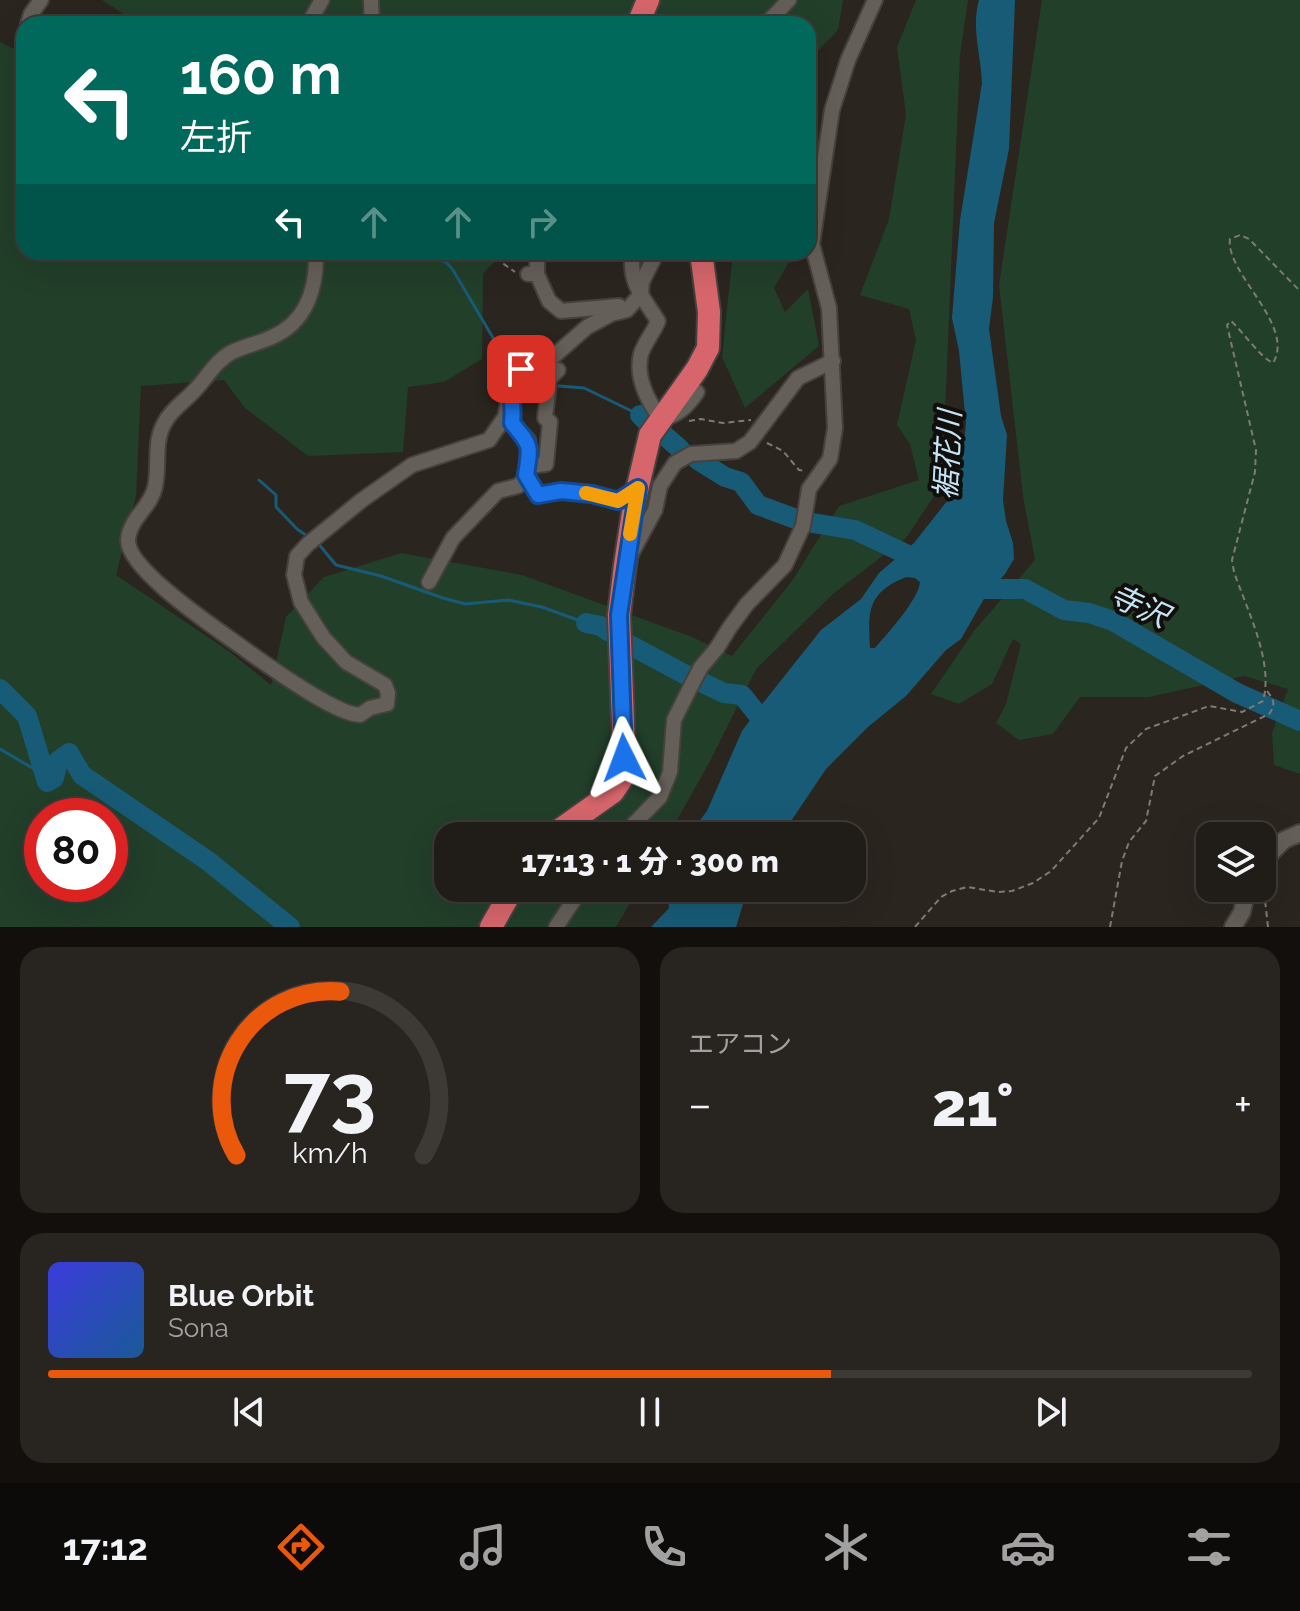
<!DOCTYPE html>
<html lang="ja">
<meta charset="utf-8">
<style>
:root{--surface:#201c17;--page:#282520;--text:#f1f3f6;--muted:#a2a1a1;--line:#3d3a36;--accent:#ea580c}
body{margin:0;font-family:Raleway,"Noto Sans JP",sans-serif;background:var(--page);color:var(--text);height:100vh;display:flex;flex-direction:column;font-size:30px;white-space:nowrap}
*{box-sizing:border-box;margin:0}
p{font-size:26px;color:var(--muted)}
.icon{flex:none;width:44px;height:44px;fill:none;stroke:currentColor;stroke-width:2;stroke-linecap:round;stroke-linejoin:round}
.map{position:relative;height:927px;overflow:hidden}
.panel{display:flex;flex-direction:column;gap:20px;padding:20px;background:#120f0d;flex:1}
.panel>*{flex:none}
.banner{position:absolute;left:16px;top:16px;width:800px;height:244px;border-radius:24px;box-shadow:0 8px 32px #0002,0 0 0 2px var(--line);background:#00695c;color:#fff;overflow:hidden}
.controls{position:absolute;left:1196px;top:822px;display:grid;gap:16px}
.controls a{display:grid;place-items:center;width:80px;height:80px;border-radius:16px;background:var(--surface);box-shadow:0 8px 32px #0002,0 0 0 2px var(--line);font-size:40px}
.speed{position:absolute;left:24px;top:798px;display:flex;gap:16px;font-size:40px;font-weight:700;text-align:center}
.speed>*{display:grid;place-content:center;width:104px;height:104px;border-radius:50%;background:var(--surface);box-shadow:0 8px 32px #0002,0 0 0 2px var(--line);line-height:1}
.speed .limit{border:12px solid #d22;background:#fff;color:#111}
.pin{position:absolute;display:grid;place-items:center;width:68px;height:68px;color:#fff;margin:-34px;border-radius:16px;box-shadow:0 4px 12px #0006}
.me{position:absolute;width:88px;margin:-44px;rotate:357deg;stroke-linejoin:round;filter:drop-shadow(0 0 6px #0008)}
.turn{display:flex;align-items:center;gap:28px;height:168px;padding:0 32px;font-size:36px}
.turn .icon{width:104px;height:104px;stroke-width:2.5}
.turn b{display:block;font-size:56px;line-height:68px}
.lanes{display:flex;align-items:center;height:76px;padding:0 32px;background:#0003;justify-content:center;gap:40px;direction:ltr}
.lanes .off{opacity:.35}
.big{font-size:60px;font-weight:800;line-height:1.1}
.panel .card{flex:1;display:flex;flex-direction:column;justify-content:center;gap:12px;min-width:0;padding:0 28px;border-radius:24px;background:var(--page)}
.panel .dial{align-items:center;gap:0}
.dial svg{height:208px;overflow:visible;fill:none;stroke:var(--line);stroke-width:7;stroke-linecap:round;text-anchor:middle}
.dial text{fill:var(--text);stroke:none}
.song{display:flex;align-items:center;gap:24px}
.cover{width:96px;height:96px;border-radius:12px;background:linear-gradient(135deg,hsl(240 70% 55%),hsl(210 70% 35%))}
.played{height:8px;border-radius:4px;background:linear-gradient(90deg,var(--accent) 65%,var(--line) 65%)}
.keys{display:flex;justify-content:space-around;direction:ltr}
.heat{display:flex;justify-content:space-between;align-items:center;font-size:44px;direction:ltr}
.panel .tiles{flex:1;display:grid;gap:20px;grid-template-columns:1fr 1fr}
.card:last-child{grid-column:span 2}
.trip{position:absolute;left:434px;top:822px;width:432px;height:80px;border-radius:24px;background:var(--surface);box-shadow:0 8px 32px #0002,0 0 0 2px var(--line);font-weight:800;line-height:80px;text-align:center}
.tab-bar{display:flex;height:128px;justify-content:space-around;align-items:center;background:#0d0b09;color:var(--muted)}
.tab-bar .icon{width:56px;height:56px}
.tab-bar .active{color:var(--accent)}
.tab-bar b{font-size:36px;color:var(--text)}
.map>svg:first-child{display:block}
</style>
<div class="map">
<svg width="1300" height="927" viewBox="0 0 1300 927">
<rect width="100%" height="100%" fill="#2a251f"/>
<g fill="#223f2a" fill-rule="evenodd">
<polygon points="102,0 843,0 838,30 808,61 808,24 122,24 125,15"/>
<path d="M916,0H968L960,55L942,484L906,538L833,594L756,669L709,763L668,836H448V888H639L616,927H0V42L24,54V252H503L483,274L482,359L444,382L408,387L403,452L308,456L245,408L224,380L141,386L136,496L116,575L230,652L271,685L286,617L324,577L401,553L522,575L692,637L732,656L792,581L839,506L919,480L910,444L897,425L916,340L909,309L860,295L889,219L906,115L897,47ZM42,816H110V884H42Z"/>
<polygon points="1042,0 1300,0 1300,774 1274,765 1272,733 1288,689 1244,676 1149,697 1080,697 1053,734 1019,740 996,723 1006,704 1021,644 1013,639 992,684 959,704 931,694 974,631 1035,560 1023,496 999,285"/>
<polygon points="733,252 795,252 774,288 785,312 808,289 819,346 745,408 722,357"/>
</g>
<g fill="#185b77" fill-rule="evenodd">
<path d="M979,0H1015L1009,149L994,223L993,297L989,329L1001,416L1007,435L1003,500L1006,521L1013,543L1014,559L1005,574L985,597L961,639L946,650L906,696L868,727L826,769L781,836H688L707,811L742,731L759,708L821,630L861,599L879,573L914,543L951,496L962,461L966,424L959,351L952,318L960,220L982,83C981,55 971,28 979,0ZM906,577L915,578L920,582C919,599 887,634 875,648H870C868,611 867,593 906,577Z"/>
<polygon points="667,888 748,888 736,927 651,927 669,908"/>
</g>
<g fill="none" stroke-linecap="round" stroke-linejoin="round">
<g stroke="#185b77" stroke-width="3">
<polyline points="429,252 431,257 446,262 453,270 502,353 513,355 517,360"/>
<polyline points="532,376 539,379"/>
<polyline points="559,386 584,388 640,415"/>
<polyline points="259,480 276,495 276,507 297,529 310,538"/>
<polyline points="317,542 336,565 381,576 443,598 465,604 508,600 542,607 586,623"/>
<polyline points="0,749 46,776"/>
</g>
<g stroke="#185b77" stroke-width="20">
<polyline points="640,415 646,421"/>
<polyline points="664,435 680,449"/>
<polyline points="698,460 725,477 741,482 758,505 796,519"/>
<polyline points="813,523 855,530 925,563"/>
<polyline points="965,589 1025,589 1064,610 1089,613 1113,621 1237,693 1300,721"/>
<polyline points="586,623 601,626 608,631"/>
<polyline points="630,645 686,675"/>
<polyline points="703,683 724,693 742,695 762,720 775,723"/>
<polyline points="0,689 27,716 47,782 54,778 58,761 69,753 82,775 208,861 290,927"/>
</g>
<g stroke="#46413d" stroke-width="18">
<g id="minor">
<polyline points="371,0 372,24"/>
<polyline points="28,24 31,14 41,0"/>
<polyline points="308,24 322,0"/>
<polyline points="766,24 789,0"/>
<polyline points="24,127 24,164"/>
<path d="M316,252C317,287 307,322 272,337C259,343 245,346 232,352C215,361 207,378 194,391C185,401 172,409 165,422C153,442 160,465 155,487C151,507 129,519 128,540C127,571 225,634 250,653C273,669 335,714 360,715L370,708L387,704L388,693L385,685L346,662L323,637L301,602L294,575L297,556L308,544L362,500L412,465L489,440L505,417L512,383L521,369L554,356L587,327L611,314L627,310L641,294L642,282L655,256L661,252"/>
<path d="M634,252C626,279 644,299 658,321C654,332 644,343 641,354C635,377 648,402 661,419C678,415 687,407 697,392"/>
<polyline points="528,274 537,274 537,252"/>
<polyline points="537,274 549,301 561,311 619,306"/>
<path d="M528,466L546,464L550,422L545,418C546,404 549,392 549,379L558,370L543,368L544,360"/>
<polyline points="526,475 538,495 561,491 592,494 618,501 637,489"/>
<polyline points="630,556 655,510 660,486 675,463 691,454 736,451 750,442 798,378 833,361"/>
<polyline points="429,582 453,538 498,491 518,486 526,478 530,454 528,440 512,423 513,407"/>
<polyline points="622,836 660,797 670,772 674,720 689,690 701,667 717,648 730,627 747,604 785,565 803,526 809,489 830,459 835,428 829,308 812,244 832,110 848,60 875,0"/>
<polyline points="556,927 582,888"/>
</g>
</g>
<g stroke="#46413d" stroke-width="20">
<g id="tertiary">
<polyline points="1262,862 1284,840 1300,833"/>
<polyline points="1233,927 1242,912 1247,888"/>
</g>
</g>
<g stroke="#46413d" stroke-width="26">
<g id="trunk">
<polyline points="638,24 648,0"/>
<polyline points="551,836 613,792 625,774 619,615 625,565 635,499 650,435 697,369 708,348 709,312 701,252"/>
<polyline points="491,927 513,888"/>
</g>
</g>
<g stroke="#7e7a75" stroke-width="2" stroke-dasharray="6 4" stroke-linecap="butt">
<polyline points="487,252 515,272"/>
<polyline points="689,421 701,419 723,423 751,420"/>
<polyline points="767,443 783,451 799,470 806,471"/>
<path d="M915,927L941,897L952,891L967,887L998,892L1012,891L1033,883L1051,871L1099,818L1126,748L1146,729L1209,706L1242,712L1263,701C1274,662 1247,610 1234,572L1232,560L1255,472L1256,450L1227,325L1231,321C1244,333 1260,357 1273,363C1296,325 1225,273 1230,239L1240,235L1249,239L1300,291"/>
<path d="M1110,927L1122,861L1129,842L1146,821L1155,776L1183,756L1269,714C1276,705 1274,700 1267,691"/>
<polyline points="1268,927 1265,900 1269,873"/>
</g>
<use href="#minor" stroke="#655f59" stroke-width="14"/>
<use href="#tertiary" stroke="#655f59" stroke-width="16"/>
<use href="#trunk" stroke="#d6666c" stroke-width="22"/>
</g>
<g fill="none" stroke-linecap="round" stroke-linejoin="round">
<g stroke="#114b97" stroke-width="20">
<path id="route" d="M521,369C505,395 515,396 512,423C531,446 531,444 526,475L538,495L561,491L592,494L618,501L638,488L619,615L624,758"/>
</g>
<use href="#route" stroke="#1a73e8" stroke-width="14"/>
<polyline stroke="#f59e0b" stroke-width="14" points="586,493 618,501 638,488 630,534"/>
</g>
<g text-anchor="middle" stroke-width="8" stroke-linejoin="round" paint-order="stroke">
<g font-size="30" font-style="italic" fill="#c2e4f6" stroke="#110e0c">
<text transform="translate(948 455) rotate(-87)" y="10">裾花川</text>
<text transform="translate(1139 606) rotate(25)" y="10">寺沢</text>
</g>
</g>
</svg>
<div class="controls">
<a><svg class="icon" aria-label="layers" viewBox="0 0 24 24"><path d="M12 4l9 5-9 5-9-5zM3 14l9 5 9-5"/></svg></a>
</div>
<div class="speed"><div class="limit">80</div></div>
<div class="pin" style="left:521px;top:369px;background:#d93025"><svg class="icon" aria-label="arrive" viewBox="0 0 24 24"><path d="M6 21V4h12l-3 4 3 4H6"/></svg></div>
<svg class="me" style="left:624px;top:758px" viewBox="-20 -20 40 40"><path d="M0-17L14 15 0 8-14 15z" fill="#1a73e8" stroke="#fff" stroke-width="4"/></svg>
<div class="trip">17:13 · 1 分 · 300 m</div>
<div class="banner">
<div class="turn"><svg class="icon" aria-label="left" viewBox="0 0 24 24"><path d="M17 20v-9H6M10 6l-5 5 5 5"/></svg><div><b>160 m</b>左折</div></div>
<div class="lanes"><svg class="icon" aria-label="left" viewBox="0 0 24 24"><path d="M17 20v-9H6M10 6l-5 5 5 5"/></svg><svg class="icon off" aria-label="ahead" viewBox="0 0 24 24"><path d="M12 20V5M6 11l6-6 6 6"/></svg><svg class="icon off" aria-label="ahead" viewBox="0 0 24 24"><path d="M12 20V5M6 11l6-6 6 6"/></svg><svg class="icon off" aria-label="right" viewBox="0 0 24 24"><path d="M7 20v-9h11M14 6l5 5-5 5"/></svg></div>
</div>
</div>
<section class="panel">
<div class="tiles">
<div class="card dial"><svg viewBox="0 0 100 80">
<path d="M14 69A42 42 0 1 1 86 69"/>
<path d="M14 69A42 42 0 0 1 54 6" stroke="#ea580c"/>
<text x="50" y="56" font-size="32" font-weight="700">73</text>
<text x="50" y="72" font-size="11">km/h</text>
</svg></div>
<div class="card"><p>エアコン</p>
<div class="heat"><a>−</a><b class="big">21°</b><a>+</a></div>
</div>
<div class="card">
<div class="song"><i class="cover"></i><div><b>Blue Orbit</b><p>Sona</p></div></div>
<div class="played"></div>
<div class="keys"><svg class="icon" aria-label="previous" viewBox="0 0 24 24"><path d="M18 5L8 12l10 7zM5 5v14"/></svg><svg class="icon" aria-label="pause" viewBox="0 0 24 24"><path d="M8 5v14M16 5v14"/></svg><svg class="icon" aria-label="next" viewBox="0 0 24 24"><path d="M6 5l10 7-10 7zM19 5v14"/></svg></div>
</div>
</div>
</section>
<nav class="tab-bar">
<b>17:12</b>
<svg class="icon active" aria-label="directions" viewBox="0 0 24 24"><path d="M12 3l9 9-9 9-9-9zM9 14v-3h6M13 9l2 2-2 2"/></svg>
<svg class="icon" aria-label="music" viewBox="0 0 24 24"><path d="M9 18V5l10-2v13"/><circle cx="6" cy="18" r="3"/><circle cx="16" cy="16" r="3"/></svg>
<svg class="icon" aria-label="phone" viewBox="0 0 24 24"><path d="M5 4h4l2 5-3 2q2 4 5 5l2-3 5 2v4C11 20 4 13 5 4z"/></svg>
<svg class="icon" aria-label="climate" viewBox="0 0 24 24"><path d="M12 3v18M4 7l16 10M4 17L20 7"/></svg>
<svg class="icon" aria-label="car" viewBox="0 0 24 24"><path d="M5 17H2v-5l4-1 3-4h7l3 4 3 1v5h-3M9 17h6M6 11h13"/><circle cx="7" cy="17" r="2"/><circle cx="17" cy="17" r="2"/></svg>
<svg class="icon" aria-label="filters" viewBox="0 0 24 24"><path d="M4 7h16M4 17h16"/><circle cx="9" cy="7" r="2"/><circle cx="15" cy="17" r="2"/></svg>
</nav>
